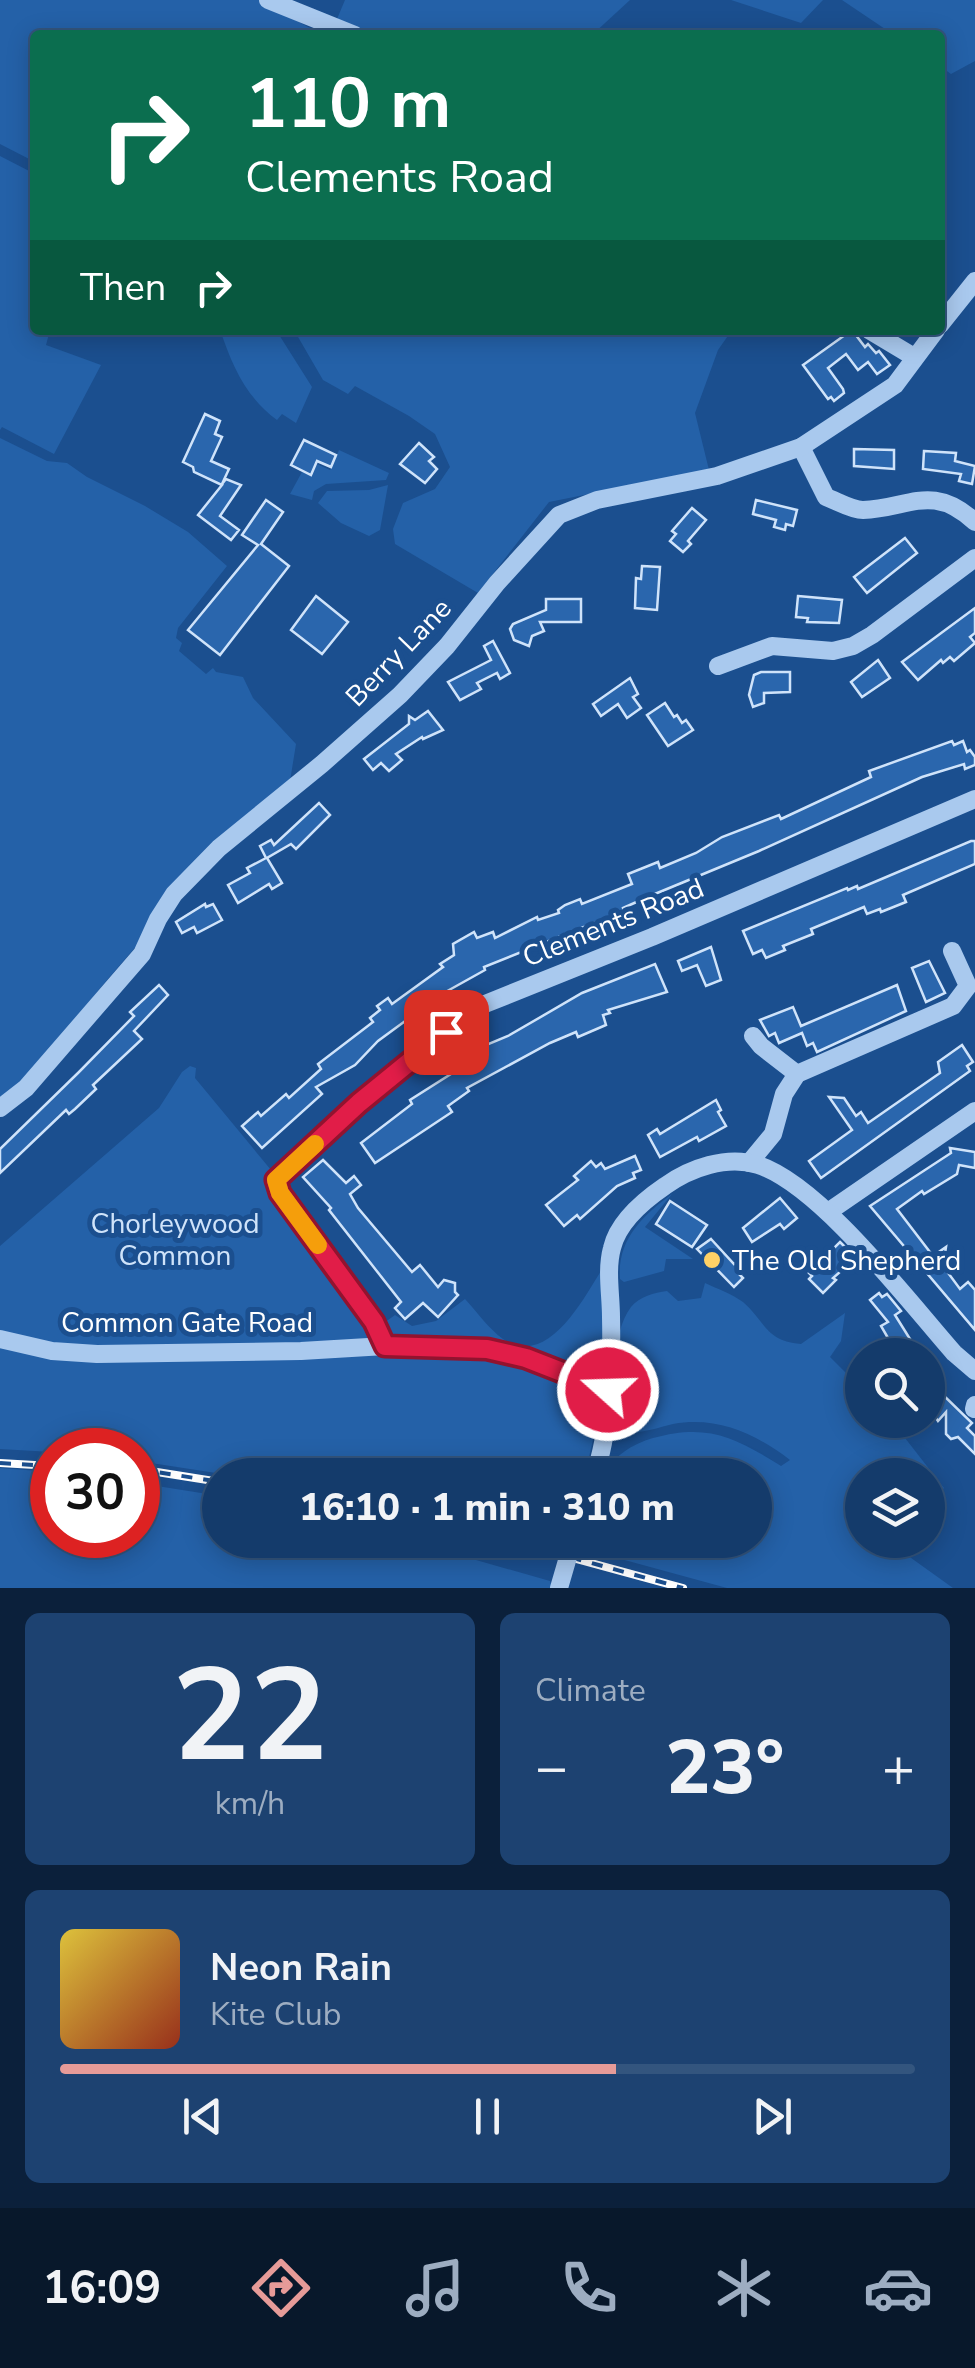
<!DOCTYPE html>
<meta charset="utf-8">
<style>
:root{--surface:#143b6b;--page:#1d4271;--text:#f1f3f6;--muted:#9dadc1;--line:#33557e;--accent:#e69b98}
body{margin:0;font-family:"Nunito Sans",sans-serif;background:var(--page);color:var(--text);height:100vh;display:flex;flex-direction:column;font-size:38px;white-space:nowrap}
*{box-sizing:border-box;margin:0}
p{font-size:32px;color:var(--muted)}
.icon{flex:none;width:55px;height:55px;fill:none;stroke:currentColor;stroke-width:2;stroke-linecap:round;stroke-linejoin:round}
.map{position:relative;height:1588px;overflow:hidden}
.panel{display:flex;flex-direction:column;gap:25px;padding:25px;background:#0b203b;flex:1}
.panel>*{flex:none}
.banner{position:absolute;left:30px;top:30px;width:915px;height:305px;border-radius:10px;box-shadow:0 5px 25px #0003,0 0 0 2px var(--line);background:#0b6e4f;color:#fff;overflow:hidden}
.controls{position:absolute;left:845px;top:1338px;display:grid;gap:20px}
.controls a{display:grid;place-items:center;width:100px;height:100px;border-radius:50%;background:var(--surface);box-shadow:0 5px 25px #0003,0 0 0 2px var(--line);font-size:50px}
.speed{position:absolute;left:30px;top:1428px;display:flex;gap:20px;font-size:50px;font-weight:700;text-align:center}
.speed>*{display:grid;place-content:center;width:130px;height:130px;border-radius:50%;background:var(--surface);box-shadow:0 5px 25px #0003,0 0 0 2px var(--line);line-height:1}
.speed .limit{border:15px solid #d22;background:#fff;color:#111}
.pin{position:absolute;display:grid;place-items:center;width:85px;height:85px;color:#fff;margin:-42px;border-radius:20px;box-shadow:0 5px 15px #0006}
.me{position:absolute;width:110px;margin:-55px;rotate:290deg;stroke-linejoin:round;filter:drop-shadow(0 0 8px #0008)}
.turn{display:flex;align-items:center;gap:35px;height:210px;padding:0 50px;font-size:45px}
.turn .icon{width:130px;height:130px;stroke-width:2.5}
.turn b{display:block;font-size:70px;line-height:85px}
.then{display:flex;align-items:center;height:95px;padding:0 50px;background:#0003;gap:20px;font-size:38px}
.big{font-size:75px;font-weight:800;line-height:1.1}
.panel .card{flex:1;display:flex;flex-direction:column;justify-content:center;gap:15px;min-width:0;padding:0 35px;border-radius:15px;background:var(--page)}
.panel .dial{align-items:center;gap:0}
.dial b{font-size:130px;line-height:1}
.song{display:flex;align-items:center;gap:30px}
.cover{width:120px;height:120px;border-radius:15px;background:linear-gradient(135deg,hsl(50 70% 55%),hsl(10 70% 35%))}
.played{height:10px;border-radius:5px;background:linear-gradient(90deg,var(--accent) 65%,var(--line) 65%)}
.keys{display:flex;justify-content:space-around;direction:ltr}
.heat{display:flex;justify-content:space-between;align-items:center;font-size:55px;direction:ltr}
.panel .tiles{flex:1;display:grid;gap:25px;grid-template-columns:1fr 1fr}
.card:last-child{grid-column:span 2}
.trip{position:absolute;left:202px;top:1458px;width:570px;height:100px;border-radius:50px;background:var(--surface);box-shadow:0 5px 25px #0003,0 0 0 2px var(--line);font-weight:800;line-height:100px;text-align:center}
.tab-bar{display:flex;height:160px;justify-content:space-around;align-items:center;background:#08182b;color:var(--muted)}
.tab-bar .icon{width:70px;height:70px}
.tab-bar .on{color:var(--accent)}
.tab-bar b{font-size:45px;color:var(--text)}
.map>svg:first-child{display:block}
</style>
<div class="map">
<svg width="975" height="1588" viewBox="0 0 975 1588">
<rect width="100%" height="100%" fill="#1b4f8f"/>
<g fill="#2461a8">
<polygon points="0,0 260,0 308,27 331,35 35,35 35,162 0,144"/>
<polygon points="345,0 630,0 592,35 376,35 337,19"/>
<polygon points="731,0 823,0 801,23"/>
<polygon points="842,0 975,0 975,61 951,74 940,66 940,35 894,35"/>
<polygon points="0,156 35,174 35,330 50,330 46,345 101,365 54,454 2,427 0,430"/>
<path d="M220,330H276L312,387L296,423L282,414L277,420C245,396 233,367 220,330Z"/>
<polygon points="294,330 732,330 718,350 695,413 709,470 549,502 478,593 395,544 393,529 403,503 435,489 450,467 435,434 409,416 355,386 348,394 323,380"/>
<polygon points="0,438 47,461 67,463 87,477 145,506 188,532 227,566 178,628 176,638 182,643 179,651 206,674 213,668 216,672 243,677 253,698 296,744 290,781 247,818 107,980 22,1084 0,1101"/>
<polygon points="339,450 389,473 386,480 326,484 314,491 312,500 290,494 302,472 312,476 317,464 330,470"/>
<polygon points="388,485 380,530 369,536 341,523 318,503 327,491 369,490"/>
<polygon points="190,1066 196,1068 195,1078 271,1170 277,1197 370,1331 370,1338 334,1354 464,1355 513,1360 586,1391 598,1402 599,1413 585,1475 229,1475 138,1461 138,1450 52,1452 0,1449 0,1246 159,1108 182,1072"/>
<path d="M672,1194L645,1227L693,1259H666L664,1271L624,1282L620,1279C617,1240 642,1216 672,1194Z"/>
<path d="M604,1266V1367L595,1377L522,1350L399,1342L388,1336L381,1325L395,1315L412,1326L436,1321L465,1299C477,1312 489,1329 503,1339C548,1370 585,1296 604,1266Z"/>
<path d="M705,1283C718,1289 732,1294 743,1302C766,1322 765,1341 801,1344L845,1313L841,1341L830,1357L862,1389V1420H891L944,1488L928,1505V1475H862V1540H905L900,1550L953,1588H727L577,1547L579,1540H755V1475H602C614,1456 632,1444 653,1438C707,1423 735,1437 781,1466L790,1460C756,1434 718,1416 673,1424C655,1428 638,1436 619,1430L613,1418C616,1386 610,1335 631,1307C640,1296 654,1293 667,1291L678,1301L701,1298Z"/>
<polygon points="0,1468 52,1472 52,1535 138,1535 138,1483 220,1496 220,1540 421,1540 476,1560 550,1581 552,1588 0,1588"/>
</g>
<g fill="#2a66ad" stroke="#cfe3fa" stroke-width="2.5">
<polygon points="852,330 865,347 868,344 876,353 879,351 890,365 877,374 868,362 858,370 846,354 828,368 843,389 844,393 834,401 831,397 828,399 803,365"/>
<polygon points="205,414 220,421 215,434 222,437 211,461 229,469 222,484 226,479 241,485 220,516 239,530 231,540 198,515 222,485 194,472 193,467 183,462"/>
<polygon points="304,440 336,455 331,467 317,461 311,475 291,465"/>
<polygon points="419,443 434,457 429,461 437,469 425,483 400,464"/>
<polygon points="854,449 894,450 894,469 854,466"/>
<polygon points="924,451 956,453 955,461 975,466 972,484 959,481 961,474 923,469"/>
<polygon points="266,500 283,512 261,544 289,566 220,655 188,630 258,545 242,535"/>
<polygon points="756,500 797,510 793,526 786,524 785,530 774,527 776,520 753,514"/>
<polygon points="692,508 706,520 688,541 691,544 683,552 670,541 676,534 672,531"/>
<polygon points="905,538 917,553 867,593 854,577"/>
<polygon points="642,566 660,567 657,610 635,608 636,578 641,579"/>
<polygon points="316,596 348,622 322,654 291,630"/>
<polygon points="798,596 842,600 839,623 807,622 808,618 796,617"/>
<polygon points="546,599 581,599 581,622 540,622 544,631 532,636 529,646 514,640 510,629 513,624 546,610"/>
<polygon points="975,608 975,633 970,637 975,643 954,661 950,657 943,663 941,660 918,680 902,662"/>
<polygon points="493,641 510,673 500,679 497,673 477,683 481,689 460,700 448,682 491,660 484,646"/>
<polygon points="878,660 890,678 862,697 851,682"/>
<polygon points="761,672 790,672 790,692 764,693 764,703 753,707 749,695 754,675"/>
<polygon points="630,678 638,694 633,697 641,708 627,718 618,704 601,716 593,704"/>
<polygon points="665,703 674,717 677,715 682,723 686,720 693,730 668,746 647,715"/>
<polygon points="428,711 443,730 423,739 422,737 396,754 402,760 389,771 381,763 373,770 364,759 409,724 409,716 415,720"/>
<polygon points="952,741 954,745 963,741 967,752 970,750 975,757 975,765 965,769 964,764 922,777 759,851 650,896 623,908 624,911 484,967 485,970 442,994 378,1041 355,1065 316,1087 322,1094 262,1148 242,1126 258,1112 261,1116 286,1094 289,1098 321,1069 318,1064 373,1022 370,1018 380,1010 377,1006 388,998 392,1004 443,967 440,964 454,955 453,944 474,932 477,938 493,932 495,938 537,917 538,920 559,913 558,910 565,905 580,899 582,904 632,884 628,874 658,862 660,868 696,853 722,837 779,815 781,819 871,777 869,771"/>
<polygon points="319,803 330,815 296,849 291,844 267,858 282,883 272,889 269,884 238,903 228,885 250,873 247,868 266,858 260,846 271,840 274,845"/>
<polygon points="971,841 975,841 975,864 903,895 906,902 881,912 880,909 867,914 864,907 811,929 813,934 783,946 785,950 766,958 762,950 753,954 743,931 847,888 848,890 857,886 858,889"/>
<polygon points="205,904 206,907 213,904 222,920 197,933 194,927 182,933 176,922"/>
<polygon points="711,947 721,980 706,986 697,965 682,971 678,961"/>
<polygon points="929,961 945,993 926,1002 912,968"/>
<polygon points="655,964 667,992 608,1010 610,1013 603,1015 606,1025 578,1037 576,1032 550,1043 467,1088 469,1091 448,1106 452,1112 375,1163 361,1143 412,1104 410,1100 454,1072 452,1068 476,1053 474,1050 508,1036 582,993"/>
<polygon points="159,985 168,995 134,1031 142,1039 93,1085 96,1089 75,1109 69,1114 66,1110 0,1173 0,1149 79,1072 134,1016 130,1012"/>
<polygon points="897,985 906,1011 817,1052 813,1043 807,1046 802,1033 779,1043 775,1033 769,1036 760,1020 793,1007 801,1026"/>
<polygon points="962,1045 973,1062 967,1066 970,1071 821,1178 809,1161 852,1130 829,1097 844,1098 856,1116 861,1112 868,1123 940,1073 938,1062"/>
<polygon points="716,1100 721,1110 718,1112 726,1126 699,1141 697,1137 660,1157 648,1135 657,1129 660,1134"/>
<polygon points="950,1148 975,1152 975,1168 959,1165 957,1174 924,1194 922,1191 897,1209 933,1256 946,1247 943,1266 960,1289 968,1282 975,1290 975,1330 870,1206 951,1153"/>
<polygon points="635,1156 641,1170 633,1173 635,1178 617,1186 580,1219 577,1215 564,1226 546,1205 578,1180 574,1176 591,1161 596,1167 601,1163 605,1169"/>
<polygon points="323,1160 346,1183 354,1176 361,1185 350,1194 358,1208 412,1272 420,1265 438,1287 444,1280 455,1283 455,1292 458,1295 438,1317 423,1303 405,1319 395,1308 401,1302 329,1210 331,1208 303,1177"/>
<polygon points="780,1198 797,1218 784,1229 780,1224 752,1242 743,1228"/>
<polygon points="670,1201 707,1225 692,1247 656,1224"/>
<polygon points="711,1239 734,1264 737,1262 745,1270 740,1275 743,1278 734,1287 697,1249"/>
<polygon points="840,1242 856,1258 833,1278 836,1280 823,1293 809,1279 812,1276 809,1273"/>
<polygon points="879,1293 882,1297 887,1294 901,1311 895,1315 920,1355 899,1355 888,1338 881,1326 888,1322 870,1300"/>
<polygon points="928,1365 944,1391 941,1393 972,1423 967,1428 975,1436 975,1454 958,1437 951,1439 946,1434 946,1412 938,1421 928,1406"/>
</g>
<g fill="none" stroke-linecap="round" stroke-linejoin="round">
<g stroke="#a9c9ee" stroke-width="18">
<polyline points="268,0 355,35"/>
<polyline points="940,325 975,281"/>
<polyline points="869,330 914,357"/>
<path d="M801,447L826,497C837,501 852,510 863,510C908,509 932,482 975,522"/>
<polyline points="718,666 772,646 833,651 853,646 872,635 975,558"/>
<polyline points="753,1036 761,1046 797,1074"/>
<polyline points="0,1108 26,1088 142,954 158,919 174,894 219,848 322,764 400,695 447,646 497,583 559,515 597,500 717,476 801,447 895,385 936,330"/>
<polyline points="749,1163 773,1134 784,1094 797,1074 953,1006 968,986 952,951"/>
<polyline points="828,1212 975,1111"/>
<polyline points="0,1339 52,1351 97,1354 301,1351 385,1346 487,1349 526,1359 608,1389"/>
<polyline points="385,1346 373,1322 280,1193 276,1180 372,1092 480,1006 652,937 975,799"/>
<polyline points="974,1409 975,1405"/>
<path d="M594,1475C610,1436 612,1360 611,1317C611,1295 606,1270 612,1248C618,1222 643,1201 665,1186C690,1168 727,1155 758,1165C820,1185 909,1302 954,1353L975,1371"/>
</g>
<g stroke="#fff" stroke-width="8">
<g id="rail">
<polyline points="0,1463 52,1466"/>
<polyline points="138,1469 220,1482"/>
<polyline points="484,1540 520,1550"/>
<polyline points="507,1540 683,1588"/>
</g>
</g>
<use href="#rail" stroke="#1b4f8f" stroke-width="4" stroke-dasharray="11" stroke-linecap="butt"/>
<polyline stroke="#a9c9ee" stroke-width="18" points="559,1588 573,1540"/>
</g>
<g fill="none" stroke-linecap="round" stroke-linejoin="round">
<g stroke="#92132f" stroke-width="25">
<polyline id="route" points="446,1032 359,1103 276,1180 280,1193 374,1322 385,1346 487,1349 526,1358 608,1390"/>
</g>
<use href="#route" stroke="#e11d48" stroke-width="18"/>
<polyline stroke="#f59e0b" stroke-width="18" points="315,1144 276,1180 280,1193 318,1245"/>
</g>
<circle fill="#ffd166" stroke="#1b4f8f" stroke-width="4" cx="712" cy="1260" r="10"/>
<g text-anchor="middle" stroke-width="10" stroke-linejoin="round" paint-order="stroke">
<g font-size="28" fill="#fff" stroke="#1b4f8f">
<text transform="translate(398 652) rotate(-46)" y="10">Berry Lane</text>
<text transform="translate(613 922) rotate(-22)" y="10">Clements Road</text>
<text x="187" y="1332">Common Gate Road</text>
</g>
<g font-size="28" fill="#cfe3fa" stroke="#1b4f8f">
<text x="175" y="1233">Chorleywood<tspan x="175" dy="32">Common</tspan></text>
</g>
<g font-size="28" fill="#fff" stroke="#1b4f8f" text-anchor="start">
<text x="732" y="1270">The Old Shepherd</text>
</g>
</g>
</svg>
<div class="controls">
<a><svg class="icon" aria-label="search" viewBox="0 0 24 24"><circle cx="10" cy="10" r="6"/><path d="M15 15l6 6"/></svg></a>
<a><svg class="icon" aria-label="layers" viewBox="0 0 24 24"><path d="M12 4l9 5-9 5-9-5zM3 14l9 5 9-5"/></svg></a>
</div>
<div class="speed"><div class="limit">30</div></div>
<div class="pin" style="left:446px;top:1032px;background:#d93025"><svg class="icon" aria-label="arrive" viewBox="0 0 24 24"><path d="M6 21V4h12l-3 4 3 4H6"/></svg></div>
<svg class="me" style="left:608px;top:1390px" viewBox="-20 -20 40 40"><circle r="17" fill="#e11d48" stroke="#fff" stroke-width="3"/><path d="M0-11L8 9 0 5-8 9z" fill="#fff"/></svg>
<div class="trip">16:10 · 1 min · 310 m</div>
<div class="banner">
<div class="turn"><svg class="icon" aria-label="right" viewBox="0 0 24 24"><path d="M7 20v-9h11M14 6l5 5-5 5"/></svg><div><b>110 m</b>Clements Road</div></div>
<div class="then">Then<svg class="icon" aria-label="right" viewBox="0 0 24 24"><path d="M7 20v-9h11M14 6l5 5-5 5"/></svg></div>
</div>
</div>
<section class="panel">
<div class="tiles">
<div class="card dial"><b>22</b><p>km/h</p></div>
<div class="card"><p>Climate</p>
<div class="heat"><a>−</a><b class="big">23°</b><a>+</a></div>
</div>
<div class="card">
<div class="song"><i class="cover"></i><div><b>Neon Rain</b><p>Kite Club</p></div></div>
<div class="played"></div>
<div class="keys"><svg class="icon" aria-label="previous" viewBox="0 0 24 24"><path d="M18 5L8 12l10 7zM5 5v14"/></svg><svg class="icon" aria-label="pause" viewBox="0 0 24 24"><path d="M8 5v14M16 5v14"/></svg><svg class="icon" aria-label="next" viewBox="0 0 24 24"><path d="M6 5l10 7-10 7zM19 5v14"/></svg></div>
</div>
</div>
</section>
<nav class="tab-bar">
<b>16:09</b>
<svg class="icon on" aria-label="directions" viewBox="0 0 24 24"><path d="M12 3l9 9-9 9-9-9zM9 14v-3h6M13 9l2 2-2 2"/></svg>
<svg class="icon" aria-label="music" viewBox="0 0 24 24"><path d="M9 18V5l10-2v13"/><circle cx="6" cy="18" r="3"/><circle cx="16" cy="16" r="3"/></svg>
<svg class="icon" aria-label="phone" viewBox="0 0 24 24"><path d="M5 4h4l2 5-3 2q2 4 5 5l2-3 5 2v4C11 20 4 13 5 4z"/></svg>
<svg class="icon" aria-label="climate" viewBox="0 0 24 24"><path d="M12 3v18M4 7l16 10M4 17L20 7"/></svg>
<svg class="icon" aria-label="car" viewBox="0 0 24 24"><path d="M5 17H2v-5l4-1 3-4h7l3 4 3 1v5h-3M9 17h6M6 11h13"/><circle cx="7" cy="17" r="2"/><circle cx="17" cy="17" r="2"/></svg>
</nav>
